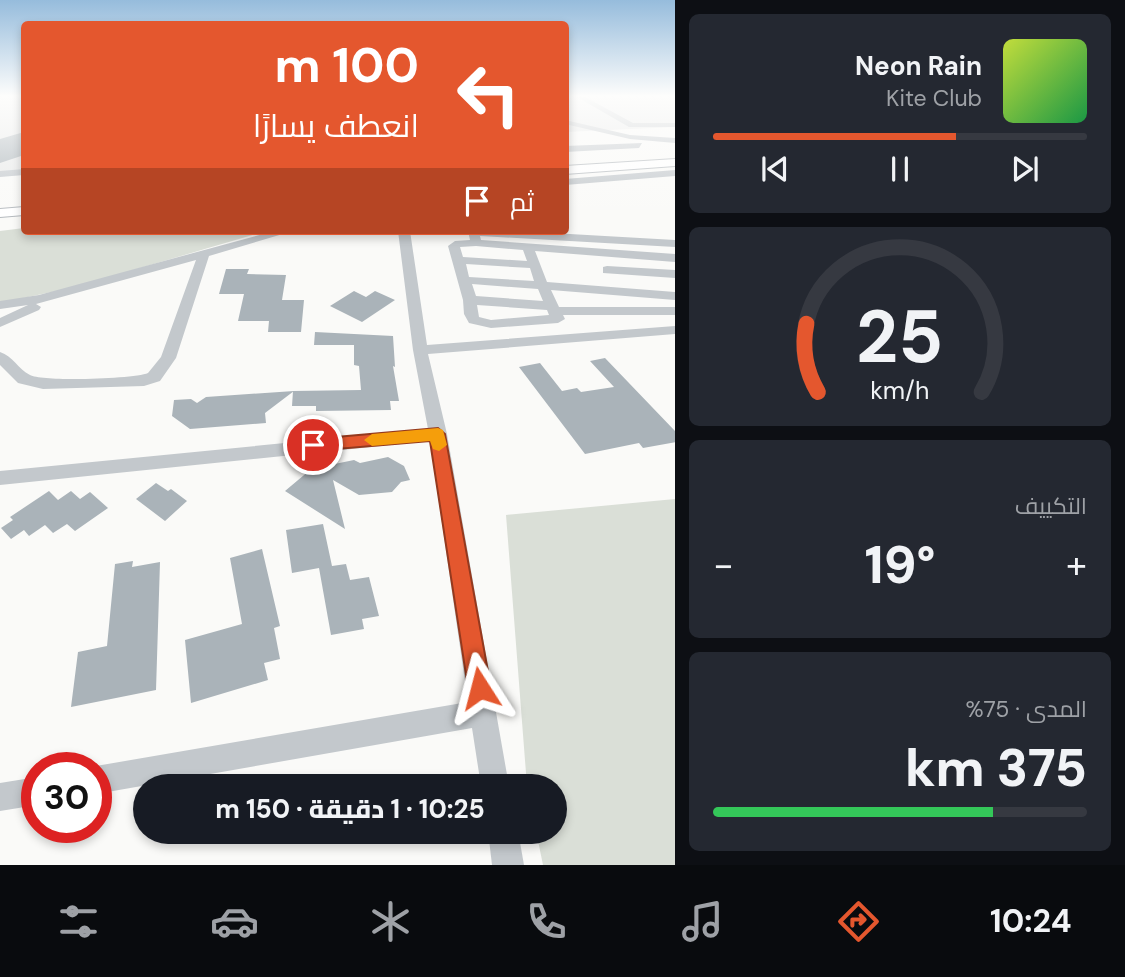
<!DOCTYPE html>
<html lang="ar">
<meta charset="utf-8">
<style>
:root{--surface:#171b24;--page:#242831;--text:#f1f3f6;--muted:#9ea1a6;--line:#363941;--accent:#e4572e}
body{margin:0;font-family:"DM Sans",Cairo,sans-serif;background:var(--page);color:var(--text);direction:rtl;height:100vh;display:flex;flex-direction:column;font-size:26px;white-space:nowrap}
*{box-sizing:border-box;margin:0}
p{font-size:23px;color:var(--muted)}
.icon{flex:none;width:38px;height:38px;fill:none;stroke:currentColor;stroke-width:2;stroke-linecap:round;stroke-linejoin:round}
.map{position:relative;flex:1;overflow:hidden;direction:ltr}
.side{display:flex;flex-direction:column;gap:14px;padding:14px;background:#0d0f14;width:450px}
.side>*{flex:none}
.top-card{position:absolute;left:21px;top:21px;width:548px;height:214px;border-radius:7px;box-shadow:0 4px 10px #0003;direction:rtl;background:#e4572e;color:#fff;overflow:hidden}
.speed{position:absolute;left:21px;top:752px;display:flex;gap:14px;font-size:35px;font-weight:700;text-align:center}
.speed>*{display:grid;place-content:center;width:91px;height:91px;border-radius:50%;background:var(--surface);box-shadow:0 4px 10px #0003;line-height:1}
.speed .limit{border:10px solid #d22;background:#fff;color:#111}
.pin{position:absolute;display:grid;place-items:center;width:60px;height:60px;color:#fff;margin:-30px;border:4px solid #fff;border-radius:50%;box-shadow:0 2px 7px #0007}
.me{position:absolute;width:77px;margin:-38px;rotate:351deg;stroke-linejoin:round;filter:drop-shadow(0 0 5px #0008)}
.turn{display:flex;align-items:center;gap:24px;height:147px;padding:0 35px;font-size:32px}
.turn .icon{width:91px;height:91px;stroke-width:2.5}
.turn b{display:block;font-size:49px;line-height:60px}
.then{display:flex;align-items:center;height:66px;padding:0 35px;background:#0003;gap:14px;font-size:26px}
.big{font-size:52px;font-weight:800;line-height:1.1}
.side .widget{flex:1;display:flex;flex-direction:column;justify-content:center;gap:10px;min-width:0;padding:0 24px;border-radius:10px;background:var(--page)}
.side .dial{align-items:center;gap:0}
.dial svg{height:182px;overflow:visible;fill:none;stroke:var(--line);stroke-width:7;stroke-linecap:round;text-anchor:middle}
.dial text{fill:var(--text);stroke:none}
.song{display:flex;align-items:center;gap:21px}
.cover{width:84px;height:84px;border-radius:10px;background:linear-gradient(135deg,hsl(70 70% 55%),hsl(140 70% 35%))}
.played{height:7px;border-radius:4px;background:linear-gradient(90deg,var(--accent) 65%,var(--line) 65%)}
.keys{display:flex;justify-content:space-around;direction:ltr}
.heat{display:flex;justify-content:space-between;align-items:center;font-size:38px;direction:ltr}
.charge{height:10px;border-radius:5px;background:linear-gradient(90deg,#34c759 75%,var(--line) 0)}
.trip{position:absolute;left:133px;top:774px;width:434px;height:70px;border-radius:35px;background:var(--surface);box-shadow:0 4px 10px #0003;font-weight:800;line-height:70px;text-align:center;direction:rtl}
.tab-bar{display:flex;height:112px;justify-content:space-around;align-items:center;background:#090b0e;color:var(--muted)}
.tab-bar .icon{width:49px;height:49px}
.tab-bar .current{color:var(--accent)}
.tab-bar b{font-size:32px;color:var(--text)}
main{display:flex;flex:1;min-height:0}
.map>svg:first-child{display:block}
</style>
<main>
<section class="side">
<div class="widget">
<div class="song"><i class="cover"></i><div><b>Neon Rain</b><p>Kite Club</p></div></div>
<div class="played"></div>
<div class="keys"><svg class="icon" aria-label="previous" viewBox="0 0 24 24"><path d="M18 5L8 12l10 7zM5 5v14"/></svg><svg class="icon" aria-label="pause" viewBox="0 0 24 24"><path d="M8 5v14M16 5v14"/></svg><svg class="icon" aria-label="next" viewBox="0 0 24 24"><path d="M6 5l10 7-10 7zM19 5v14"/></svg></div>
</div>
<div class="widget dial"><svg viewBox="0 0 100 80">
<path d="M14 69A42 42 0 1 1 86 69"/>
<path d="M14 69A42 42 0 0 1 9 39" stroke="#e4572e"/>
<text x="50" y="56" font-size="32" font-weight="700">25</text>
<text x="50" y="72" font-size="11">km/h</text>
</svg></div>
<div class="widget"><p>التكييف</p>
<div class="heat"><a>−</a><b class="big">19°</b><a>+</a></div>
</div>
<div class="widget"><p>المدى · 75%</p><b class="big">375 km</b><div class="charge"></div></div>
</section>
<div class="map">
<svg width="676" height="865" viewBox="0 0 676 865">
<rect width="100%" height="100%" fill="#fafaf8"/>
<g fill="#e8e9e9">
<polygon points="0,97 24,97 24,171 0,174"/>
<polygon points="565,97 675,97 675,127 565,132"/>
</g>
<g fill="#dadfd7">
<polygon points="24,228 24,231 263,232 75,287 0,303 0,231"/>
<polygon points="675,499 675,865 543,865 536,831 555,831 555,786 527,786 506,515"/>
</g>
<g fill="#aab3b9">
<polygon points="24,132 24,155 0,163 0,139"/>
<polygon points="226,269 249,269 247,274 286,275 282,300 304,300 301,332 268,332 269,321 238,321 244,294 219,294"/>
<polygon points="354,291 366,297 375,291 395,300 362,322 330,306"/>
<polygon points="315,332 393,336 395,367 393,366 399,401 390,401 391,410 316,411 316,406 292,406 293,391 361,390 359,366 354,365 354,345 314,345"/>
<polygon points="605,358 676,432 676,442 643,448 639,443 585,454 519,367 540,363 562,391 577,388 581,392 614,387 590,361"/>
<polygon points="294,391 265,413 266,423 190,429 172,416 174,400 191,399 197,403 206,397"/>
<polygon points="388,457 404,466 410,480 401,482 392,492 359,495 333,480 345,529 285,491 316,465 320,467 354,460 360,463"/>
<polygon points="156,483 168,491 171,489 187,501 165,521 136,499"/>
<polygon points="49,491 58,500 71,491 80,499 90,492 108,508 75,531 67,524 53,533 45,525 29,536 24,530 11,539 1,528 13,520 10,517"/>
<polygon points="323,524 332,566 346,564 350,580 369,577 379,616 362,619 364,629 331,635 319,568 292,573 286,530"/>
<polygon points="262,549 280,626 274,628 280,659 264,663 268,680 191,703 185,640 242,624 230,558"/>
<polygon points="133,561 132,567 160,562 156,690 71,707 78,652 107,646 115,564"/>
</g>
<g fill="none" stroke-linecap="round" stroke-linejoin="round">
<g stroke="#b5babe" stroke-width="2">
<g id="major">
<polygon points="676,159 676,166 565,174 565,166"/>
<polygon points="24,207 24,215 0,217 0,209"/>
</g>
</g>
<g fill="#c3c8cc" fill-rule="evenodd">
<polygon points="577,97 585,97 633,123 676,123 676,127 629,127"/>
<polygon points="565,120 630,135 676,138 676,143 630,139 565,124"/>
<polygon points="642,143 639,148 565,152 565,146"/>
<polygon points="24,169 24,175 0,177 0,171"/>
<polygon points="676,170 676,176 565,185 565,179"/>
<path d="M274,231H293L209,256L176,358L160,381L144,386L43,389L18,383L0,365V352C13,356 18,369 30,375C43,382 134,379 148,373L161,357L196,260L36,304L41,307L39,310L0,327V318L28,305L0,309V301L39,295Z"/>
<polygon points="398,231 410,231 427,345 676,326 676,334 428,354 447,434 509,786 481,786 472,728 96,794 96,768 90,768 96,766 468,702 430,441 0,485 0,471 428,429 413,350"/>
<path d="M468,231H517L676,240V247L480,236L481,240L676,254V262L535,251L547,282L676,292V300L551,290L559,307H676V315H563L565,319L558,323L491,328L469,323L464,314L463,300L448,246L455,241L470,240ZM476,246L523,250L527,261L463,257L460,247ZM466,264L530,268L534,281L469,277ZM472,284L538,289L543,301L476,296ZM477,305L547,310L549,315L491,320L479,317Z"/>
<polygon points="607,266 676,270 676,278 603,273 603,267"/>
<polygon points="37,777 37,805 0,811 0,783"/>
<polygon points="488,831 518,831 524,865 492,865"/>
</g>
<use href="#major" fill="#fff" fill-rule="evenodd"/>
</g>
<linearGradient id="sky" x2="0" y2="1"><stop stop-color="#96bcdc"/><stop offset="0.44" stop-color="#fdfdfc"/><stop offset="1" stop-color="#fdfdfc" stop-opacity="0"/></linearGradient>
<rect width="676" height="218" fill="url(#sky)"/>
<polygon fill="#e4572e" stroke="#94391e" stroke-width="2" points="438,428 445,434 491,688 488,696 480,699 471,696 468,688 430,441 313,451 305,445 313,439"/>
<polygon fill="#f59e0b" points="438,428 443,430 447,445 439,451 433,449 430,441 372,446 364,440 372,434"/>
</svg>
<div class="speed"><div class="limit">30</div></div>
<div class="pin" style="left:313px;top:445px;background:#d93025"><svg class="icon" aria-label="arrive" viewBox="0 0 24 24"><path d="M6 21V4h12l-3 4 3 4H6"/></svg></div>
<svg class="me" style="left:480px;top:688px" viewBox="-20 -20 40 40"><path d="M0-17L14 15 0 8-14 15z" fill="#e4572e" stroke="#fff" stroke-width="4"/></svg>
<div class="trip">10:25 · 1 دقيقة · 150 m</div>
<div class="top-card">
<div class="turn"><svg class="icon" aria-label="left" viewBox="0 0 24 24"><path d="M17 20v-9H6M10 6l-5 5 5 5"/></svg><div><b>100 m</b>انعطف يسارًا</div></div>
<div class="then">ثم<svg class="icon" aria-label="arrive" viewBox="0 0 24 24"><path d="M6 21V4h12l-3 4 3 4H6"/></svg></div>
</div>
</div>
</main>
<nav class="tab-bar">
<b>10:24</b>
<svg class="icon current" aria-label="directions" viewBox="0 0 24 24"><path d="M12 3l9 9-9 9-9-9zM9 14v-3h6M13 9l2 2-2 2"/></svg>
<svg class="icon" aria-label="music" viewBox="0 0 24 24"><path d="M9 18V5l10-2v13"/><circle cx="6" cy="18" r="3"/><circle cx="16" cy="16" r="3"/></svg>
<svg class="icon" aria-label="phone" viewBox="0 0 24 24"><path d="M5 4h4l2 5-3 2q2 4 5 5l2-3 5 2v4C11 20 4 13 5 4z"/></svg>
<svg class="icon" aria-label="climate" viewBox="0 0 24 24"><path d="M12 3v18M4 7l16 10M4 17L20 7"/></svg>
<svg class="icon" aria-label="car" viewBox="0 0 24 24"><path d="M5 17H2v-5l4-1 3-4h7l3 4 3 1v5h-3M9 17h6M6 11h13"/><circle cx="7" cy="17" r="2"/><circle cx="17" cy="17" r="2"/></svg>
<svg class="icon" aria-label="filters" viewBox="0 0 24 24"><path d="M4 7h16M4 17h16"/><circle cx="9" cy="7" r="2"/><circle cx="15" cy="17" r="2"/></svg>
</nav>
